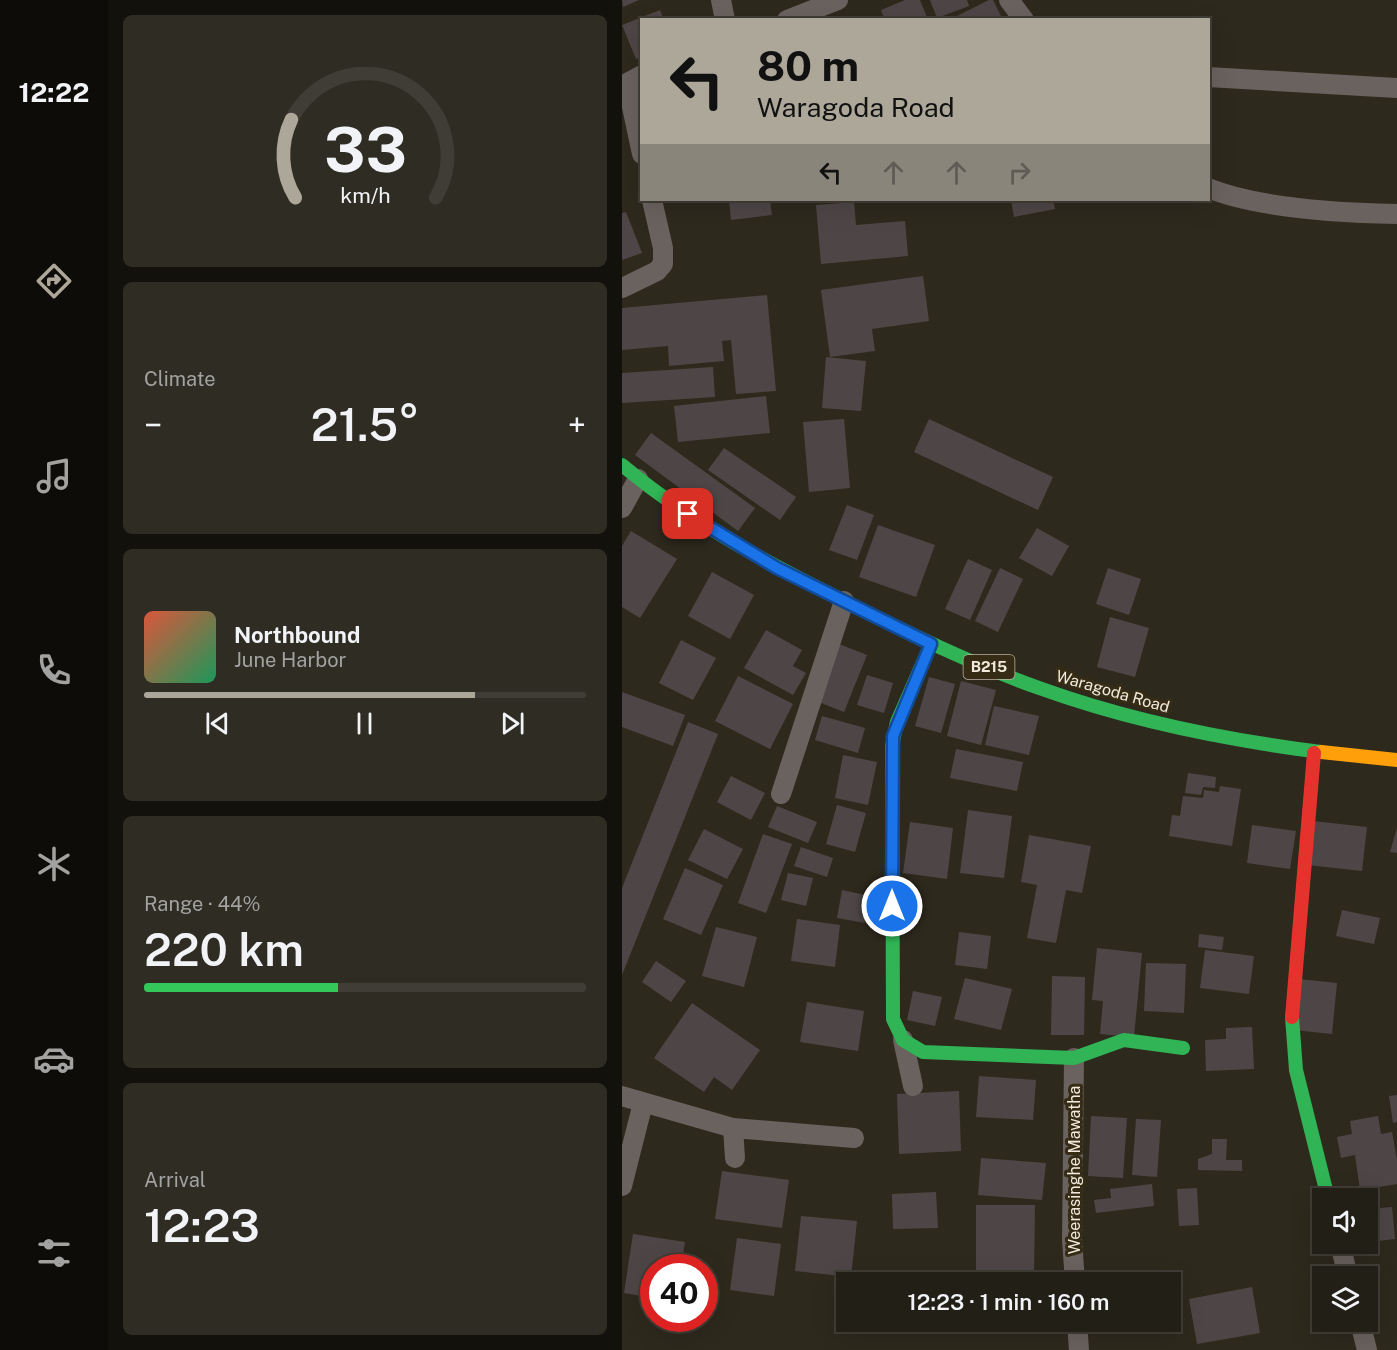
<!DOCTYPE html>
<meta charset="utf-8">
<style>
:root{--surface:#221f16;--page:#2e2c23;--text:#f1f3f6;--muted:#a2a2a1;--line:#3f3d35;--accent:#ada79a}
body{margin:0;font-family:"Public Sans",sans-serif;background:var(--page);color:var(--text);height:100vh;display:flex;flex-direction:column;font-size:22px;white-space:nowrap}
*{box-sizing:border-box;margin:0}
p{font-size:20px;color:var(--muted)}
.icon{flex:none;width:33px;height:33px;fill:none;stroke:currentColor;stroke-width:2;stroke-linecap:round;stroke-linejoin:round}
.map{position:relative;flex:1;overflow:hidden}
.details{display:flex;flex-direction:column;gap:15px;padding:15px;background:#13110c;width:514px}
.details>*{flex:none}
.banner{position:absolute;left:18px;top:18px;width:570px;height:183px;border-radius:0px;box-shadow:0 6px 24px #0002,0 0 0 2px var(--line);background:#ada79a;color:#111;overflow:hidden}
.fabs{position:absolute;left:690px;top:1188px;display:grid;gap:12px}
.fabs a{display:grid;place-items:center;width:66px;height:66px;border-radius:0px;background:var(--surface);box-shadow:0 6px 24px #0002,0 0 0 2px var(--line);font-size:30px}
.speed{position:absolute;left:18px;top:1254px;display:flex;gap:12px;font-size:30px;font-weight:700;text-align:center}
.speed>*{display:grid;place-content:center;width:78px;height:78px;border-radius:50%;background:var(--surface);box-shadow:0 6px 24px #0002,0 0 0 2px var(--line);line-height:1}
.speed .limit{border:9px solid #d22;background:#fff;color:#111}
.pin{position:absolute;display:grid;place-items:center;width:51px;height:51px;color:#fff;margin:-26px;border-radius:12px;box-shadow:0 3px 9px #0006}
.me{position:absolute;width:66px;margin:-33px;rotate:0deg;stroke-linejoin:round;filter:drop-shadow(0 0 4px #0008)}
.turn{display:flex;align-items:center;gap:21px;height:126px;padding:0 18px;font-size:27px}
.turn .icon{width:78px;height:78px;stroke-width:2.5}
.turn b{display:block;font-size:42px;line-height:51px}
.lanes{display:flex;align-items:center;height:57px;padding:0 18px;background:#0003;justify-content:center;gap:30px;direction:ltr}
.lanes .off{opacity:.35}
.big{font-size:45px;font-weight:600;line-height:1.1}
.details .card{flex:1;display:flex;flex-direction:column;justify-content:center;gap:9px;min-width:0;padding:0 21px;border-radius:9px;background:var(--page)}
.details .dial{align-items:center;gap:0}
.dial svg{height:156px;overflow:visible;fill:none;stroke:var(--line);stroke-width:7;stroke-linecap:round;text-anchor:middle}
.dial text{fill:var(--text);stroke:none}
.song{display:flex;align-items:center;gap:18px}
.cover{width:72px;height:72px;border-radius:9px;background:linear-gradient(135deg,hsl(10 70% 55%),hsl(150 70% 35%))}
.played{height:6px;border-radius:3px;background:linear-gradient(90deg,var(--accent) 75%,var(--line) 75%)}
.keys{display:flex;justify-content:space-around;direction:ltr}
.heat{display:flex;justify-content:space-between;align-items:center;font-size:33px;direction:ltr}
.charge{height:9px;border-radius:4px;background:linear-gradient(90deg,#34c759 44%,var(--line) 0)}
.trip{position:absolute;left:214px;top:1272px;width:345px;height:60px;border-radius:0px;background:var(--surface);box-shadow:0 6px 24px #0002,0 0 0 2px var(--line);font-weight:600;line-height:60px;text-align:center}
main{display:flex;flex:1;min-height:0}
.tabs{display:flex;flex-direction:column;width:108px;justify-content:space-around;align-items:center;background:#0e0c09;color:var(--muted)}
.tabs .icon{width:42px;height:42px}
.tabs .on{color:var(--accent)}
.tabs b{font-size:27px;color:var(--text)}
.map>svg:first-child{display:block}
</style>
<main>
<nav class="tabs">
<b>12:22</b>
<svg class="icon on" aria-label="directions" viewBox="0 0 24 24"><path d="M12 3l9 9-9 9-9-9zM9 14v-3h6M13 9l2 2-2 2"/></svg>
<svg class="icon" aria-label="music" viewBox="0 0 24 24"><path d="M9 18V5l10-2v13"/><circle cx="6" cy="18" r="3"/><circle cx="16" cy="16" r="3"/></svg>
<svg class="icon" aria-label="phone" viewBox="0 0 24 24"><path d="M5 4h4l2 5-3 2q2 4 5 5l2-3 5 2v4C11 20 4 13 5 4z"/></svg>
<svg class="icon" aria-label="climate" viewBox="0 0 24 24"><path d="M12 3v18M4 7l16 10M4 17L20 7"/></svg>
<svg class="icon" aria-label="car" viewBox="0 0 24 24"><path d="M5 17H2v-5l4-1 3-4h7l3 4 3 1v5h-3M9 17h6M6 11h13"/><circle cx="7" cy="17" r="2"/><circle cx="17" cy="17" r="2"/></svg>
<svg class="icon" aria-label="filters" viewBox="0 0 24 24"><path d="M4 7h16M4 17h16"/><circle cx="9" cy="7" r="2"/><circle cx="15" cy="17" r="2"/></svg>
</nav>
<section class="details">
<div class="card dial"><svg viewBox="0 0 100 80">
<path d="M14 69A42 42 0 1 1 86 69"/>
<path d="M14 69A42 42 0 0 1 12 29" stroke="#ada79a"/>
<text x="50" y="56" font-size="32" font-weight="700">33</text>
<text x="50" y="72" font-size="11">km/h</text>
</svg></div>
<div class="card"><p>Climate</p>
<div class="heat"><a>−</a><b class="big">21.5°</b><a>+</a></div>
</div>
<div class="card">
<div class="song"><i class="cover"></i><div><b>Northbound</b><p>June Harbor</p></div></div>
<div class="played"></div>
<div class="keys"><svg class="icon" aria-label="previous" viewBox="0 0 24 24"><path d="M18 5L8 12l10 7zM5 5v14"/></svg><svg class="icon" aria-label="pause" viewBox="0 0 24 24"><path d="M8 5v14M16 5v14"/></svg><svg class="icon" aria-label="next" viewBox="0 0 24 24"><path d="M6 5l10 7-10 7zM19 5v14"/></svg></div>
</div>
<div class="card"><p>Range · 44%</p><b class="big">220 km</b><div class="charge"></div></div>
<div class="card"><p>Arrival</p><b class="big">12:23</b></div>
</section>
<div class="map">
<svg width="775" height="1350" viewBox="0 0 775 1350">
<rect width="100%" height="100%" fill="#2e291d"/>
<g fill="#4e4646">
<polygon points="0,0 17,0 1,7"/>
<polygon points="283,0 298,0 306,20 263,20 259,10"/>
<polygon points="308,0 345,0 347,6 315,18"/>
<polygon points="367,0 371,0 381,20 327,20"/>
<polygon points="38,10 42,20 20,20 20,57 14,59 0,25"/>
<polygon points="107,200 148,200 150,215 109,220"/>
<polygon points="389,200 431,200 433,209 392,217"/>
<polygon points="232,202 234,225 283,221 286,256 199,264 194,205"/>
<polygon points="4,212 20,253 0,260 0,213"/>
<polygon points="301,276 307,321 250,329 253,351 208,357 199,290"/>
<polygon points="145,295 154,391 114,394 109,340 100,341 102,361 47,366 46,346 0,350 0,308"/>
<polygon points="204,357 244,361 239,411 200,408"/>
<polygon points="91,367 93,397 0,403 0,373"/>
<polygon points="144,396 148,433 56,442 52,406"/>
<polygon points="222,419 228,488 187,492 181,422"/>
<polygon points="307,419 431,477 416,510 292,452"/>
<polygon points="29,433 133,508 116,531 13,455"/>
<polygon points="102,448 174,497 158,520 86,470"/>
<polygon points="225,505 252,515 235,560 207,550"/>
<polygon points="256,525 313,545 294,597 237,577"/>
<polygon points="415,528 447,546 430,576 397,558"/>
<polygon points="9,531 55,559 18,618 0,607 0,546"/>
<polygon points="346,559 370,570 348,620 323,609"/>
<polygon points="378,568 401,579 376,632 353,621"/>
<polygon points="486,568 519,579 507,615 474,604"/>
<polygon points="90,572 132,595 108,639 66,616"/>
<polygon points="488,617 527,628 513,677 475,667"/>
<polygon points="144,630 180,650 171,666 184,673 171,695 122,668"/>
<polygon points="59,640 94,658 71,700 37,683"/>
<polygon points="217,644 245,655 222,712 194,701"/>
<polygon points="245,675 271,683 262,713 235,705"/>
<polygon points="116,676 171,704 148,749 93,721"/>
<polygon points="307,677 333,684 319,733 293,726"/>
<polygon points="339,681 374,690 359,745 325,736"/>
<polygon points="0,692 63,715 51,746 0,727"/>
<polygon points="372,706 417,716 407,755 363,745"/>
<polygon points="200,716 243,728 236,753 193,740"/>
<polygon points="66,722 96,734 0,975 0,888"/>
<polygon points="334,749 401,762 395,791 328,778"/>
<polygon points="221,755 255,762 246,805 213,798"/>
<polygon points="566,773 594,777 593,788 581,787 579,795 563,793"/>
<polygon points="109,776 143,793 129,820 95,802"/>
<polygon points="598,786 619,789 610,846 547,836 550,815 558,816 561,796 581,798 582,790 597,792"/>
<polygon points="215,805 244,813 233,852 204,844"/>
<polygon points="155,806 195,822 186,843 146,827"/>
<polygon points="346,810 390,816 382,878 338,873"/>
<polygon points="691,821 745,827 740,871 686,865"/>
<polygon points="288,822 331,828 325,879 281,873"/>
<polygon points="630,825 674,831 668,869 625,863"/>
<polygon points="775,828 775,853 768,852"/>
<polygon points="82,829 121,849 105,879 66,860"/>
<polygon points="141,834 170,844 144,913 116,903"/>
<polygon points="407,835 469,846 460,893 444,890 434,943 405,938 415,885 399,882"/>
<polygon points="179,847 211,858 205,877 172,866"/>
<polygon points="63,868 101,885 79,935 41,919"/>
<polygon points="166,873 191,878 184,906 159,900"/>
<polygon points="220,890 248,896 243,923 215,918"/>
<polygon points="720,910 758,918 752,944 714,936"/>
<polygon points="175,919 218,925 213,967 169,961"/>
<polygon points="94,927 135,937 122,987 80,976"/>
<polygon points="337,932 369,936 365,969 333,965"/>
<polygon points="577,934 602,937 600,950 576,947"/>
<polygon points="475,948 520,953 512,1037 478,1034 481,1001 470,1000"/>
<polygon points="583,950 632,956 627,994 578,988"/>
<polygon points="34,961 64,981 49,1002 20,982"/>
<polygon points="524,963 564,964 562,1013 522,1011"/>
<polygon points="430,976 463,977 462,1035 429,1035"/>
<polygon points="343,978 390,989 379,1030 332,1019"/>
<polygon points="677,979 715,983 710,1034 672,1030"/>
<polygon points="291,991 320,997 313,1026 285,1020"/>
<polygon points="185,1002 242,1011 236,1051 178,1042"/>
<polygon points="70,1003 138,1050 110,1090 92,1077 82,1092 32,1058"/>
<polygon points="630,1027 632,1069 584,1071 583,1040 604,1039 604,1028"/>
<polygon points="357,1076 414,1080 411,1120 354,1117"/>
<polygon points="337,1091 339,1151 277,1154 275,1094"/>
<polygon points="775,1095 775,1122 771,1123 767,1096"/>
<polygon points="469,1116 505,1118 501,1178 466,1176"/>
<polygon points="756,1116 759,1134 770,1132 775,1160 775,1184 738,1190 733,1155 719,1158 715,1137 730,1134 728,1121"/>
<polygon points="514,1119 539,1120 535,1177 510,1175"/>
<polygon points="590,1139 605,1139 604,1160 620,1160 620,1171 576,1170 576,1159 590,1154"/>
<polygon points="359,1158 424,1163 420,1200 356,1195"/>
<polygon points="100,1171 167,1180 160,1228 93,1219"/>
<polygon points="530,1184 532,1206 474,1213 472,1200 489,1198 488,1189"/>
<polygon points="575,1188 577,1225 557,1226 555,1189"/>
<polygon points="314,1192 316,1228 271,1229 270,1194"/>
<polygon points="354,1205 413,1205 412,1277 354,1276"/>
<polygon points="770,1207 773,1239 747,1242 746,1209"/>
<polygon points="179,1216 235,1221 229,1277 173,1271"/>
<polygon points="11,1234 63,1242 59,1268 32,1268 32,1298 2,1293"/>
<polygon points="115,1238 159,1244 152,1296 108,1290"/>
<polygon points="630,1287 638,1333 575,1344 567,1299"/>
</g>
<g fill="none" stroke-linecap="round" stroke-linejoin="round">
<g stroke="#69625e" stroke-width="20">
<polyline points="99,0 103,20"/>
<polyline points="387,0 402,20"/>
<polyline points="165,20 216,0"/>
<polyline points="20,75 5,83 20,154"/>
<polyline points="586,77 775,88"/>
<path d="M586,188C638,209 719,213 775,214"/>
<polyline points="0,288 35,271 41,264 41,248 30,200"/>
<polyline points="0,508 16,479"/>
<polyline points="159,794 222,601"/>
<polyline points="281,1040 291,1086"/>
<polyline points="452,1058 450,1240 453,1282"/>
<polyline points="0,1096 111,1128 232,1138"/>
<polyline points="111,1128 113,1158"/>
<polyline points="0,1186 21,1103"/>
<polyline points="718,1244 726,1276"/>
<polyline points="455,1322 457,1350"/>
<polyline points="738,1322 745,1350"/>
</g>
<g stroke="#30b455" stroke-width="14">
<path d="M0,465C68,522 145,563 224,602C288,634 352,665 420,689C509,721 604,740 699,752"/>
<polyline points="309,644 275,722 270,746 271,1019 281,1040 301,1052 452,1058 502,1040 561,1048"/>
<polyline points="670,1017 674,1070 706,1198"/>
</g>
<polyline stroke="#ff9f0a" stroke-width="14" points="699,752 775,760"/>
<polyline stroke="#e5322d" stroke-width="14" points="670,1017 692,753"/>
</g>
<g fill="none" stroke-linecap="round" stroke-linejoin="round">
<g stroke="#114b97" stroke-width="15">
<polyline id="route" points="66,514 155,568 309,644 271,736 270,906"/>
</g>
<use href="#route" stroke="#1a73e8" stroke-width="10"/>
</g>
<g text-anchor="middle" stroke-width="6" stroke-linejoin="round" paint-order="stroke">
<rect fill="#362c15" stroke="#bab2a1" stroke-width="1.5" x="341.5" y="655" width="51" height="24" rx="4.5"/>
<g font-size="15" font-weight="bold" fill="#f2ebdd">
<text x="367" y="672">B215</text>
</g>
<g font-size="16" fill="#f2ebdd" stroke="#362c15">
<text transform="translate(491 691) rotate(16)" y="6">Waragoda Road</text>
<text transform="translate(452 1170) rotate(-90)" y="6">Weerasinghe Mawatha</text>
</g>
</g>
</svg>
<div class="fabs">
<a><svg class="icon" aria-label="sound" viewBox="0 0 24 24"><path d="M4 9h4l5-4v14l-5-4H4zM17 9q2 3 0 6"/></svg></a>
<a><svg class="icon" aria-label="layers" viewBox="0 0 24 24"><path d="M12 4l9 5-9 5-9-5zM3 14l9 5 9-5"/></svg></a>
</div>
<div class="speed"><div class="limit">40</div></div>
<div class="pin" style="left:66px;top:514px;background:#d93025"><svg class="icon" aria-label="arrive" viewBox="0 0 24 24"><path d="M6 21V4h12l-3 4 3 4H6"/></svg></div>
<svg class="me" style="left:270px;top:906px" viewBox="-20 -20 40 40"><circle r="17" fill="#1a73e8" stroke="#fff" stroke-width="3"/><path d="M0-11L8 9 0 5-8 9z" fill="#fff"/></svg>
<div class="trip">12:23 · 1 min · 160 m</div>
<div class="banner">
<div class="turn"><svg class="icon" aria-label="left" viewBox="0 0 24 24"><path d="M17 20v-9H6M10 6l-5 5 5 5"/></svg><div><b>80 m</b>Waragoda Road</div></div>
<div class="lanes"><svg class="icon" aria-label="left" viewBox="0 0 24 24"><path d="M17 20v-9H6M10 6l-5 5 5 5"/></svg><svg class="icon off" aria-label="ahead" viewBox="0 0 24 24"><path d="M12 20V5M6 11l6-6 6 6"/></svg><svg class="icon off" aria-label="ahead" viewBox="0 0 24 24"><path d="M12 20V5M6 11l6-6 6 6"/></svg><svg class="icon off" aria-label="right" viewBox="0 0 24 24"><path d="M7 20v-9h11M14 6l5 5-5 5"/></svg></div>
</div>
</div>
</main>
